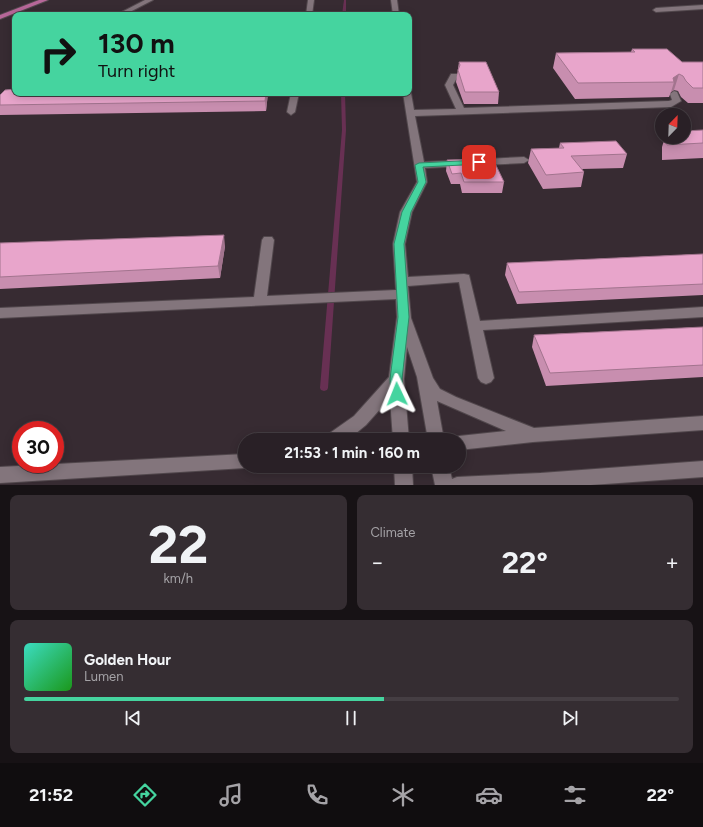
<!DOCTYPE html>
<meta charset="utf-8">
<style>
:root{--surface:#292026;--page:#352d32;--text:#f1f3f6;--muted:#a5a3a7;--line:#453e43;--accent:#45d49f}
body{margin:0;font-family:Figtree,sans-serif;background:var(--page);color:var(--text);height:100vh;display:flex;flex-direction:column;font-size:15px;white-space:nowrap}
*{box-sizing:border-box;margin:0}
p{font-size:13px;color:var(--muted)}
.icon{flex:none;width:22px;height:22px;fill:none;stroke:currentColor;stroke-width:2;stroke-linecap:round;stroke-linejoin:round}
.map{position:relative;height:485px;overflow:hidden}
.panel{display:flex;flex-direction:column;gap:10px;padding:10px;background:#171215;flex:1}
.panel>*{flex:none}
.guide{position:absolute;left:12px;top:12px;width:400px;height:84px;border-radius:8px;box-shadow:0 2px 10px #0003,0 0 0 1px var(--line);background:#45d49f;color:#111;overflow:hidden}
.needle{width:26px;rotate:23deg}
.fabs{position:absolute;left:655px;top:108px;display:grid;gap:8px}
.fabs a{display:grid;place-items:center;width:36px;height:36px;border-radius:50%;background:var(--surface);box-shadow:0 2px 10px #0003,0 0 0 1px var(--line);font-size:20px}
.speed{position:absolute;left:12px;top:421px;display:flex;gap:8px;font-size:20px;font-weight:700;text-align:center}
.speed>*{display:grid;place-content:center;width:52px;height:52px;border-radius:50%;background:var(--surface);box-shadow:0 2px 10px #0003,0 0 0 1px var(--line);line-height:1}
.speed .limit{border:6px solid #d22;background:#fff;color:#111}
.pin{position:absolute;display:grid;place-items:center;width:34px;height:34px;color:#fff;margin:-17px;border-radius:8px;box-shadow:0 2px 6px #0006}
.me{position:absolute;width:44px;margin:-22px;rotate:358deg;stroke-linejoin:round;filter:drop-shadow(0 0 3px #0008)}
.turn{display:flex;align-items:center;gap:14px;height:84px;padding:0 20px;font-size:18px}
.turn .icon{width:52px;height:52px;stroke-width:2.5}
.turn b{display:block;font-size:28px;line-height:34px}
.big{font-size:30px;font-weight:700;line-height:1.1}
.panel .widget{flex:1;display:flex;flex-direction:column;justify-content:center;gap:6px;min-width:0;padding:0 14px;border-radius:8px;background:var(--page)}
.panel .dial{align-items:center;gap:0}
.dial b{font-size:52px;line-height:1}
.song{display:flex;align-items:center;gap:12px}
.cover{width:48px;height:48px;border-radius:6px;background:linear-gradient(135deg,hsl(170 70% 55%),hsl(120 70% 35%))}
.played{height:4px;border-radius:2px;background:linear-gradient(90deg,var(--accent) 55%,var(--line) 55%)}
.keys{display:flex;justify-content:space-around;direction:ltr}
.heat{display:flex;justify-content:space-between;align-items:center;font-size:22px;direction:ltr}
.panel .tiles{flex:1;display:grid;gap:10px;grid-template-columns:1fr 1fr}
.widget:last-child{grid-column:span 2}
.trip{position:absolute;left:238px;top:433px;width:228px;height:40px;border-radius:20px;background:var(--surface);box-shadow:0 2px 10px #0003,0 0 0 1px var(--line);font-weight:700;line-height:40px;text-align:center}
.tabs{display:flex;height:64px;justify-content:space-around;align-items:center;background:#100d0f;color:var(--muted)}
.tabs .icon{width:28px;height:28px}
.tabs .active{color:var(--accent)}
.tabs b{font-size:18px;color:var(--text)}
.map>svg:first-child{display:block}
</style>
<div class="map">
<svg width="703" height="485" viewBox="0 0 703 485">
<rect width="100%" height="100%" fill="#372b32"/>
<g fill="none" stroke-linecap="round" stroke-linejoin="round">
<g fill="#683053" fill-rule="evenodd">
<polygon points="344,0 346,0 346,15 342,15"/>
<polygon points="341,93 345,93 346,130 328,388 327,390 324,391 321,390 320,388 342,130"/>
</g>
<g stroke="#51474c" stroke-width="2">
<g id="minor">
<polygon points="145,0 153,0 124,15 116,15"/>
<polygon points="308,0 314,0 312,15 306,15"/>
<polygon points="391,0 397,0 399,15 393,15"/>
<polygon points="703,5 703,9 656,12 653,10 656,8"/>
<polygon points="451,74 457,74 458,76 453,85 464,108 669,101 672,100 670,94 674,91 677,92 681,101 671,107 415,116 424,162 524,157 529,160 524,163 425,168 427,182 412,212 405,244 408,277 464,274 469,275 480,321 703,307 703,317 483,330 494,378 491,382 486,384 481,382 478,378 459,282 408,286 411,318 433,378 440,389 456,397 534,428 703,416 703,430 533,442 459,450 459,440 452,440 453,438 459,436 506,431 437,401 444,440 428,440 417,377 407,347 404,379 409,440 393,440 390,398 366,425 349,439 325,440 327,435 354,416 389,377 397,317 396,299 0,318 0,308 254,297 262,240 264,237 272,237 274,240 267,296 396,290 393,244 400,212 417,182 403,93 409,93 409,91 411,93 414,110 456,109 445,85"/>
<polygon points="291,93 299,93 295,112 291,115 287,112"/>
<polygon points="245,454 245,466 251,466 245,468 0,483 0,467"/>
<polygon points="703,461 703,477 591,485 435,485 431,466 449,466 452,479 457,477 541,473"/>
<polygon points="394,466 412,466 413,485 395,485"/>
</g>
</g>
<g stroke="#51474c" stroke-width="2">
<polygon id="major" points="39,0 48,0 0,19 0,15"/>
</g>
<use href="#minor" fill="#83757c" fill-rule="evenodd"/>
<use href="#major" fill="#b76799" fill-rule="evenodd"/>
</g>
<g fill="#c88eaf">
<polygon points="632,49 682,62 703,62 703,103 688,103 681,97 678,91 674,90 671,92 669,97 575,99 553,68 556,53 631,52"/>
<polygon points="459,62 499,92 498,104 464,104 456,82"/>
<polygon points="15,78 15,93 268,93 266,111 0,115 0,105 15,89 12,81"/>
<polygon points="703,130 703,158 662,160 662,147 665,137 684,137"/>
<polygon points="560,143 627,154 623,168 582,169 584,172 581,187 543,189 528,163 531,149 559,148"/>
<polygon points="447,160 504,182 502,193 462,193 460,184 451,184 446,171"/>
<polygon points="0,243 225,246 220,278 0,289"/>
<polygon points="703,254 703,295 517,304 505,275 507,263"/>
<polygon points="703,327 703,377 546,386 532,347 534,335"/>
</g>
<g fill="#a2748e">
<polygon points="679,74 674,90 671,92 674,82 673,78"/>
<polygon points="266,93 268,93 266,111 265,101"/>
<polygon points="224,235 225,246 220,278 218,266"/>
</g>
<g fill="#e8a5cb" stroke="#a2748e">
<polygon points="632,49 667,49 682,62 703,62 703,88 693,88 686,81 683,76 679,74 673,78 674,82 578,83 556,53 635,52"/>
<polygon points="459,62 486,62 499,92 465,92 458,70 460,65"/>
<polygon points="15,89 15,93 266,93 265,101 0,105 0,95 5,90"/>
<polygon points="703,130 703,143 667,145 666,137 684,137 684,131"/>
<polygon points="616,141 627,154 571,156 584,172 546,175 531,149 564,148 560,143"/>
<polygon points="493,159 504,182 464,182 461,173 452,174 447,160"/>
<polygon points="224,235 218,266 0,277 0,243"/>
<polygon points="703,254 703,284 519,292 507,263"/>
<polygon points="703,327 703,365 550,373 534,335"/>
</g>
<polygon fill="#45d49f" stroke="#2d8a67" points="479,160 482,160 482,164 423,167 426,182 411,212 404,244 409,317 402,379 403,394 401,397 397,399 393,397 391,394 390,379 398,317 394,244 402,212 418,182 415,165 419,163"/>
</svg>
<div class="fabs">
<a><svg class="needle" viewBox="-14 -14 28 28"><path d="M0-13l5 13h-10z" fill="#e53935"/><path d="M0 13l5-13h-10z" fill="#a5a3a7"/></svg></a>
</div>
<div class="speed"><div class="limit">30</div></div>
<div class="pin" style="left:479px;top:162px;background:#d93025"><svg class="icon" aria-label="arrive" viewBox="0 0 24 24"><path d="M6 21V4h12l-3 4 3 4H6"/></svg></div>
<svg class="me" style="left:397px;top:394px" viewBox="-20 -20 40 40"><path d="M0-17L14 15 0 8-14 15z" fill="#45d49f" stroke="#fff" stroke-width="4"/></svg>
<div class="trip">21:53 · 1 min · 160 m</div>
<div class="guide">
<div class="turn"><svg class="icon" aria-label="right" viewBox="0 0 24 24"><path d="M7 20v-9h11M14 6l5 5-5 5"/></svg><div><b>130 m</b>Turn right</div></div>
</div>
</div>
<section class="panel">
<div class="tiles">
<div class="widget dial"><b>22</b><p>km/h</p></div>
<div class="widget"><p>Climate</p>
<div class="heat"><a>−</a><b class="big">22°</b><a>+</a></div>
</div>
<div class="widget">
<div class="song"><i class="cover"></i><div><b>Golden Hour</b><p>Lumen</p></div></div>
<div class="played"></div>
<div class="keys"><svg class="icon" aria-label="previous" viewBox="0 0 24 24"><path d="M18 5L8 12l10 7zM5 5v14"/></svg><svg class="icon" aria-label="pause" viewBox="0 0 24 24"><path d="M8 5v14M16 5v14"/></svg><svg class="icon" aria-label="next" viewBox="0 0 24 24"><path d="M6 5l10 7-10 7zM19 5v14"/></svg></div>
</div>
</div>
</section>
<nav class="tabs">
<b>21:52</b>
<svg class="icon active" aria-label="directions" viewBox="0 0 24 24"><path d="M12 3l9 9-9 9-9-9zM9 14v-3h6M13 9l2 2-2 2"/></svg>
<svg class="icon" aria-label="music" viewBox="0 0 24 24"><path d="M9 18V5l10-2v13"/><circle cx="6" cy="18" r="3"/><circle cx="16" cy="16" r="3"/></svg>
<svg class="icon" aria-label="phone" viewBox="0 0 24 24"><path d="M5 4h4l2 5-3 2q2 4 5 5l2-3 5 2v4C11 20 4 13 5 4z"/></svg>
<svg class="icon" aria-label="climate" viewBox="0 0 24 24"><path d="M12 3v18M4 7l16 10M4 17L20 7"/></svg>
<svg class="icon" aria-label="car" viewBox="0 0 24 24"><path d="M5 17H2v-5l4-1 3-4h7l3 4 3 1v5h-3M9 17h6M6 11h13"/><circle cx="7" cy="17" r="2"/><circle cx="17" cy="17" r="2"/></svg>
<svg class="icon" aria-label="filters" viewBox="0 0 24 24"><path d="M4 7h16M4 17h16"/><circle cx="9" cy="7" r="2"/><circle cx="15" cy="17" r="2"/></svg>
<b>22°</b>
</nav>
